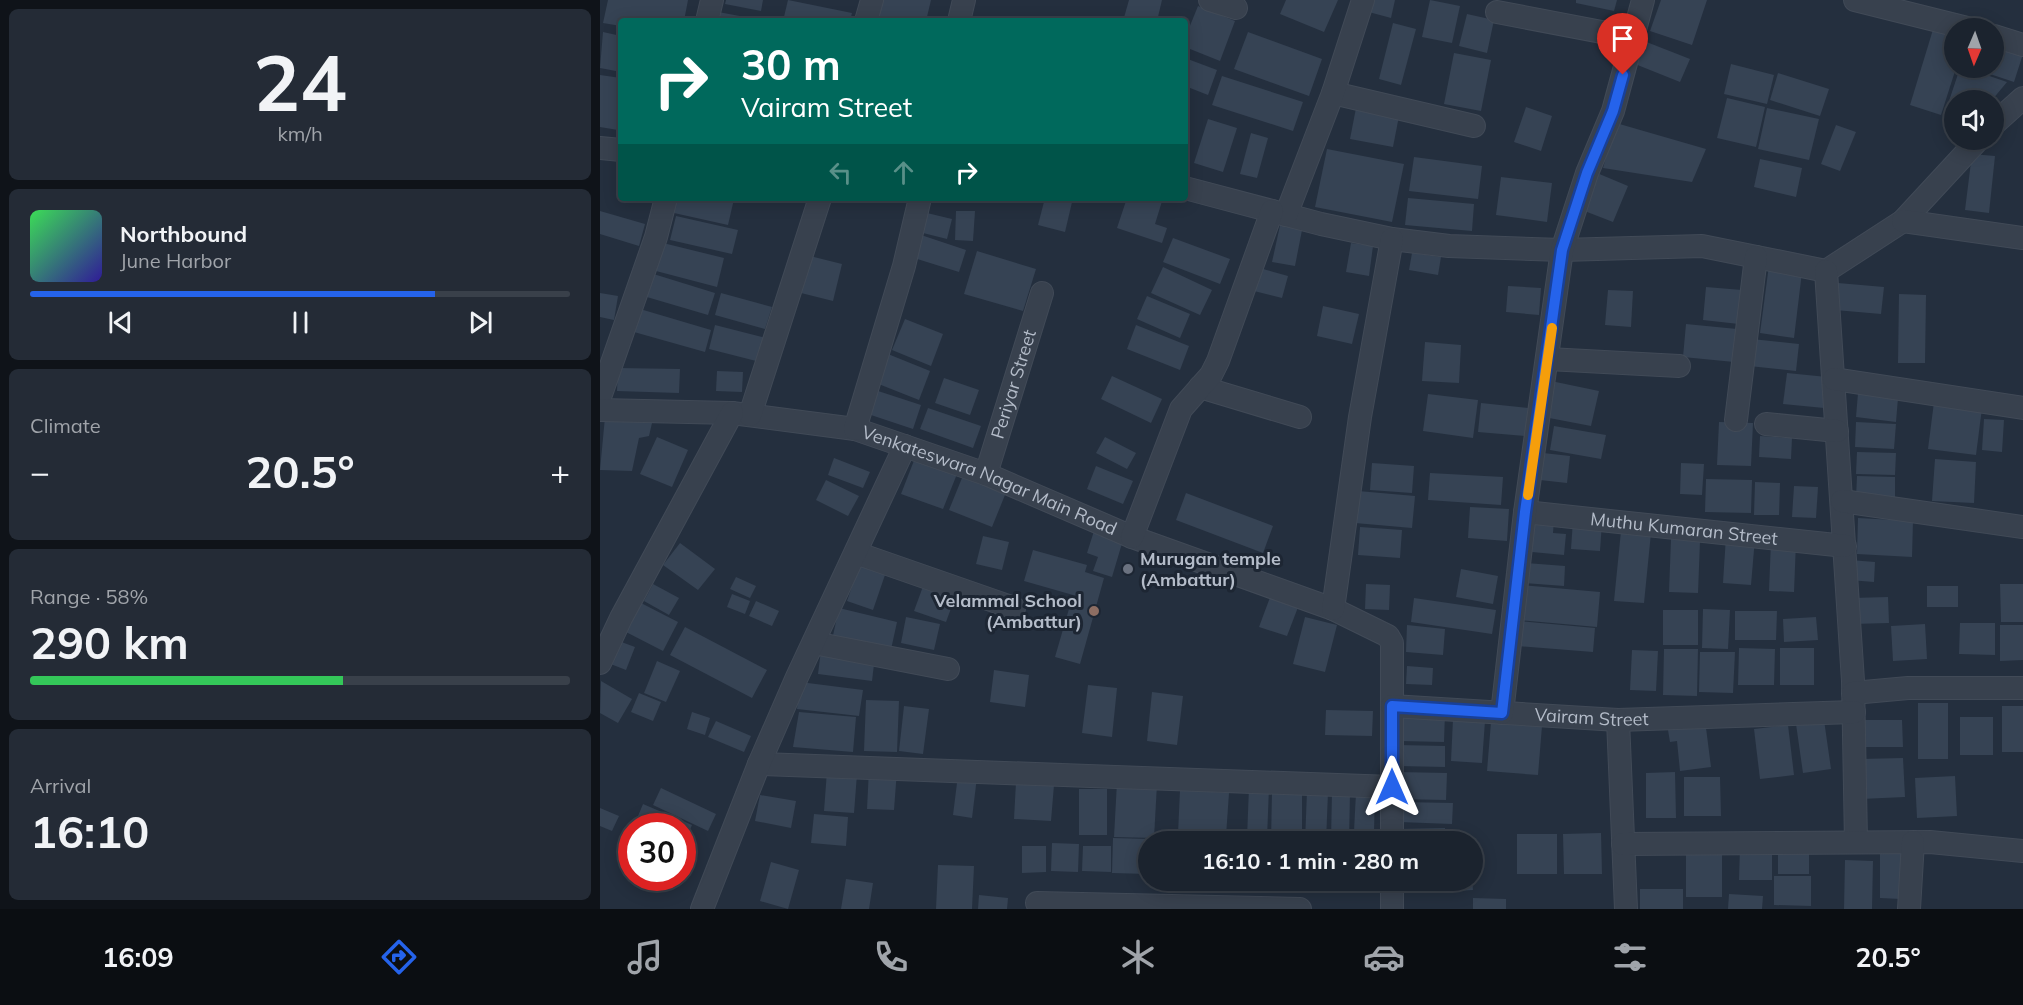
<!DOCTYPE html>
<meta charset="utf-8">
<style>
:root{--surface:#1b232e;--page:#242b36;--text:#f1f3f6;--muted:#a0a4aa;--line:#39404a;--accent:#2563eb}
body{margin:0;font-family:Mulish,sans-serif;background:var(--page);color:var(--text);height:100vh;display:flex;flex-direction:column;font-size:22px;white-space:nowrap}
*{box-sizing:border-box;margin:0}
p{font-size:20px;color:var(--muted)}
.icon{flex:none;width:33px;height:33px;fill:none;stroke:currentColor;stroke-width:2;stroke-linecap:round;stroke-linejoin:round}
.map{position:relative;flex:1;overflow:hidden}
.sheet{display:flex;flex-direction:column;gap:9px;padding:9px;background:#0f1319;width:600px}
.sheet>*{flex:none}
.guide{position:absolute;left:18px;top:18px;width:570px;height:183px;border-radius:6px;box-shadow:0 3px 15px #0003,0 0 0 2px var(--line);background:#00695c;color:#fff;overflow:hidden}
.needle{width:39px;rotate:182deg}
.controls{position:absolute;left:1344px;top:18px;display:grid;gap:12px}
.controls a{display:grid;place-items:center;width:60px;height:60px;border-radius:50%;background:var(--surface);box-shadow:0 3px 15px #0003,0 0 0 2px var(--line);font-size:30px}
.speed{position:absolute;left:18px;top:813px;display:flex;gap:12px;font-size:30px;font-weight:700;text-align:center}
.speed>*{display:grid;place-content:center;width:78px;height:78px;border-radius:50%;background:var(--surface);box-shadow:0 3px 15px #0003,0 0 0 2px var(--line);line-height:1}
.speed .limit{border:9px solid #d22;background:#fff;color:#111}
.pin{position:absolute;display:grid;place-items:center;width:51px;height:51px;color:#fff;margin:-62px -26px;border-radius:50% 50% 50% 0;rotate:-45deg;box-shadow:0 0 6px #0007}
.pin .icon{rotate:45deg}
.me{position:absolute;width:66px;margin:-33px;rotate:0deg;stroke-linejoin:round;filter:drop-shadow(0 0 4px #0008)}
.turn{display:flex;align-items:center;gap:21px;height:126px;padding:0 24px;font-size:27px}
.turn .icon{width:78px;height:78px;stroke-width:2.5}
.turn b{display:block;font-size:42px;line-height:51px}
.lanes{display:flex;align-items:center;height:57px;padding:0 24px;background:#0003;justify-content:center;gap:30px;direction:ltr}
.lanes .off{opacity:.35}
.big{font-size:45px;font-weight:700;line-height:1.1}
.sheet .tile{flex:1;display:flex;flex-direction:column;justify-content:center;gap:9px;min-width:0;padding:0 21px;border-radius:9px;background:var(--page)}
.sheet .dial{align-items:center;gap:0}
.dial b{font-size:78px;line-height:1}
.song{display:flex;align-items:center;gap:18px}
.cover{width:72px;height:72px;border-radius:9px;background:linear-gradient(135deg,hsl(130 70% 55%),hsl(250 70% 35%))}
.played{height:6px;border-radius:3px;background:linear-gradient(90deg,var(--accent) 75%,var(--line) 75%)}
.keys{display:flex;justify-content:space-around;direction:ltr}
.heat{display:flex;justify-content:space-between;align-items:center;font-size:33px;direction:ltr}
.charge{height:9px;border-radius:4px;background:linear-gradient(90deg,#34c759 58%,var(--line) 0)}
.trip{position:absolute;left:538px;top:831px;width:345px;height:60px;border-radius:30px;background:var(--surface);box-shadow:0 3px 15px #0003,0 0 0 2px var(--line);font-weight:700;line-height:60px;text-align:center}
.tab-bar{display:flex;height:96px;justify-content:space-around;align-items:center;background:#0b0e12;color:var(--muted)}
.tab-bar .icon{width:42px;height:42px}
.tab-bar .selected{color:var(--accent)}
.tab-bar b{font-size:27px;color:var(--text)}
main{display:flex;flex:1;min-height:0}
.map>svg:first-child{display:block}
</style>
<main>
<section class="sheet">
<div class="tile dial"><b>24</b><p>km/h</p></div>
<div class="tile">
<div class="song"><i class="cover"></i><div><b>Northbound</b><p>June Harbor</p></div></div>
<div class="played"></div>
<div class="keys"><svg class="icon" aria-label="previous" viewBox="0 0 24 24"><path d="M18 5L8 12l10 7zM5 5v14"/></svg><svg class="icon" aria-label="pause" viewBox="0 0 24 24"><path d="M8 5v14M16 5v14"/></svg><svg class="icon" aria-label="next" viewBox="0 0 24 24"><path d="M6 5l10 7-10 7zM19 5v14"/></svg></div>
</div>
<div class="tile"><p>Climate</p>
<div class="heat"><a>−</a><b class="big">20.5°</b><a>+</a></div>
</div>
<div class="tile"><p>Range · 58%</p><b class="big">290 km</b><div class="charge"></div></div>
<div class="tile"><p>Arrival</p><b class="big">16:10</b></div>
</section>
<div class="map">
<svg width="1423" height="909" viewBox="0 0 1423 909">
<rect width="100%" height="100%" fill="#242f3e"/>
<g fill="#364354">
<polygon points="8,0 88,0 84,21 21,21 21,26 3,23"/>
<polygon points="126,0 163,0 161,11 125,4"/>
<polygon points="188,0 252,13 250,21 183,21"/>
<polygon points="282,0 331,0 326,21 278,21"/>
<polygon points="529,0 562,0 557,21 523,21"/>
<polygon points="686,0 738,0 724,32 680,14"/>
<polygon points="768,0 795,0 791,18 765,11"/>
<polygon points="830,0 860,6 852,43 822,37"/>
<polygon points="976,0 1017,0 1014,11 976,3"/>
<polygon points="1061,0 1107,0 1092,45 1050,31"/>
<polygon points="598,6 635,21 620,61 585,47 585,38"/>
<polygon points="113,11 161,20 161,21 111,21"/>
<polygon points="867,14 894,20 887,53 859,46"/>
<polygon points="793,23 816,29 801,85 779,79"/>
<polygon points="1335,23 1354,30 1356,68 1341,115 1310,105"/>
<polygon points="3,32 21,36 21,72 0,68"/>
<polygon points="648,32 722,59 709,96 634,69"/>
<polygon points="1394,37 1423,54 1414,82 1372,68 1394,68"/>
<polygon points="1044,41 1090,59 1080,82 1035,64"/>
<polygon points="854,53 891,60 881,111 844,104"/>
<polygon points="585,58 617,70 608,95 585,86"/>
<polygon points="1131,64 1174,75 1167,104 1124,94"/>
<polygon points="1360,68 1366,68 1407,82 1392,100 1354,100 1354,109 1347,107"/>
<polygon points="1178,73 1229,89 1220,116 1170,100"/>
<polygon points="0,75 21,78 18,130 0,127"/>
<polygon points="622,76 703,102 693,131 612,105"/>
<polygon points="1127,98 1165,107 1156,147 1117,138"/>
<polygon points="926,107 952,116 941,151 914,142"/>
<polygon points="756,108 799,116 793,147 750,139"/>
<polygon points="1167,108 1219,119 1209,160 1158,149"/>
<polygon points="608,119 637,128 623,172 594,163"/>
<polygon points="1016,123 1106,149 1092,182 1003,168"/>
<polygon points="1236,125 1256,132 1240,171 1221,164"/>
<polygon points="651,133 668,138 657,178 640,174"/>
<polygon points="727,149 804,164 792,222 715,207"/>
<polygon points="1372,154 1395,156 1389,213 1365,210"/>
<polygon points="814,157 882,166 878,199 809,191"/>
<polygon points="1160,159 1202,168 1196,197 1154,187"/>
<polygon points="997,173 1028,186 1013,222 982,210"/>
<polygon points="901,177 952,183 947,222 896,215"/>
<polygon points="77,198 134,199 128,225 74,213"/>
<polygon points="445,198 473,198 465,232 438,225"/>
<polygon points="527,198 563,198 555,224 567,228 562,243 517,228"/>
<polygon points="808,198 874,204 872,231 805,225"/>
<polygon points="0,211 45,224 39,246 0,234"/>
<polygon points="356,211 375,211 373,241 355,240"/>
<polygon points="327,213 352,219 347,239 323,233"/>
<polygon points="76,216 138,230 132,254 70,240"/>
<polygon points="681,221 703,225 695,266 672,262"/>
<polygon points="321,235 366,250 359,272 314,258"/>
<polygon points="573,238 630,259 620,284 563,262"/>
<polygon points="63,243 124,258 117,287 56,271"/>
<polygon points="751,243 773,246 769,276 746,272"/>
<polygon points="377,251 436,269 423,311 364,294"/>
<polygon points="812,253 841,257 838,275 809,270"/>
<polygon points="210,256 242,264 233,301 201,293"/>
<polygon points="1169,265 1202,272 1194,338 1160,333"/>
<polygon points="563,267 612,290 600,315 551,293"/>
<polygon points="656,267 688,276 682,298 650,290"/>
<polygon points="47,272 115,293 108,315 40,295"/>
<polygon points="1238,283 1284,287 1281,314 1235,310"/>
<polygon points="908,286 941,288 939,315 906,312"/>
<polygon points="1106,287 1142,290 1139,324 1103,320"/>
<polygon points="1008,290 1033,291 1031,327 1005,325"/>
<polygon points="0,293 18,296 14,320 0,317"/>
<polygon points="121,293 172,307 165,329 115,315"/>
<polygon points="1299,294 1326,295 1325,363 1298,363"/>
<polygon points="547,296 590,314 580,338 537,319"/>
<polygon points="723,306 759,314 752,344 717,336"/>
<polygon points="40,309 111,330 105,352 34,332"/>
<polygon points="305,319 343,334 331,366 292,350"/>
<polygon points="1086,324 1137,329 1134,362 1083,357"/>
<polygon points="115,325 170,339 164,363 109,349"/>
<polygon points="536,325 589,346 580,370 527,349"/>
<polygon points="1152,339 1199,344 1196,371 1149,366"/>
<polygon points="825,342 861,345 859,383 822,381"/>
<polygon points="283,352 330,371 319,400 271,381"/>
<polygon points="18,368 80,369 79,393 17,391"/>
<polygon points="117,371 143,372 142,392 116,391"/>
<polygon points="1187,373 1227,377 1224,408 1183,404"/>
<polygon points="512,376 562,399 551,423 501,399"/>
<polygon points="344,378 379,390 370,415 335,403"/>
<polygon points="951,381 999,391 991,426 944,417"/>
<polygon points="275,390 321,405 313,429 268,414"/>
<polygon points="1258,393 1298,398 1296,422 1256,417"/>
<polygon points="828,394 878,400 873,438 823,431"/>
<polygon points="1334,402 1382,408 1376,455 1328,449"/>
<polygon points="881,403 928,408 925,436 878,432"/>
<polygon points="328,408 381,426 373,448 320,429"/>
<polygon points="5,417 52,423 49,436 39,438 32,471 0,470"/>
<polygon points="1384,419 1404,420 1402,452 1382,450"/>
<polygon points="1119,422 1153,423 1151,466 1117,465"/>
<polygon points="1256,422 1296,424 1294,449 1255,447"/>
<polygon points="954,426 1006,435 1001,459 950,450"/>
<polygon points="1160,436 1192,438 1191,459 1159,457"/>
<polygon points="57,437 88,450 72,487 40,474"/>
<polygon points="505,437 536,453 527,469 496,453"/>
<polygon points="1257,452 1296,453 1295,475 1256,474"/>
<polygon points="943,453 970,456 967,483 940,480"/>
<polygon points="234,458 270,472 263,488 228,475"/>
<polygon points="315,458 357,474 343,509 301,494"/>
<polygon points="1335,459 1376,462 1374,503 1332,501"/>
<polygon points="772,463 814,466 812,493 770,490"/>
<polygon points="1081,463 1104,464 1102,495 1080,494"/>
<polygon points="496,466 533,481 523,504 487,489"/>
<polygon points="364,473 407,490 392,527 349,510"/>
<polygon points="830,473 903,477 901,505 828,500"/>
<polygon points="1257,476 1295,477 1295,498 1256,498"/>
<polygon points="1106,479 1152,480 1151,513 1105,512"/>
<polygon points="226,480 259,496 248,516 216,500"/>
<polygon points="1155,482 1180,483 1179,515 1154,515"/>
<polygon points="1194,486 1218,487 1216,518 1192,517"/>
<polygon points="758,491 815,496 812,528 755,523"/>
<polygon points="586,493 673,526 663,553 576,520"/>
<polygon points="870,507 909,509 907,541 868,538"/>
<polygon points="934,518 954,520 953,533 966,534 964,555 932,552"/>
<polygon points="1258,518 1313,521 1312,557 1257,554"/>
<polygon points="973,520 1002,522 1000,551 971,549"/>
<polygon points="760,527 802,530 800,558 758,555"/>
<polygon points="494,531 523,540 512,577 493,571 498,557 487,553"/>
<polygon points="1021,531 1051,533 1044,603 1014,601"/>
<polygon points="383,536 409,542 402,570 376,564"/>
<polygon points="1126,536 1155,538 1151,585 1123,583"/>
<polygon points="1071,539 1100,541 1098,593 1069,592"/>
<polygon points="1171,541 1196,542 1194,592 1169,591"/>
<polygon points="80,543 115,569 98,590 63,565"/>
<polygon points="433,550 487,565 485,572 504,578 480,664 455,657 473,595 424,581"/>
<polygon points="1250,560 1275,562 1274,582 1249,580"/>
<polygon points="260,563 286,572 273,610 247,601"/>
<polygon points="926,563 965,566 964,586 924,583"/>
<polygon points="861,569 898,576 893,604 856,597"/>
<polygon points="136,577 156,586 150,598 130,589"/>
<polygon points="325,581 357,592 346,622 314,611"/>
<polygon points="53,584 79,598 69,615 44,601"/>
<polygon points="766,584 790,585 789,610 765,609"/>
<polygon points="1400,584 1423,584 1423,622 1401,622"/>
<polygon points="922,585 1000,592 997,627 919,620"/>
<rect x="1327" y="586" width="31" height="21"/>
<polygon points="672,592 700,602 687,636 659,627"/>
<polygon points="132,594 150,601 145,614 127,607"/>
<polygon points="1288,597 1289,623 1252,624 1252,598"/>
<polygon points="814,598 896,610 892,634 811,622"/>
<polygon points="156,601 179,611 172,626 149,616"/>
<polygon points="41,603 78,622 63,651 26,632"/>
<polygon points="239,608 297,622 290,654 232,640"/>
<polygon points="1103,609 1130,610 1128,649 1102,648"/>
<rect x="1063" y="610" width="35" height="35"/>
<polygon points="1135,611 1177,611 1176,640 1135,640"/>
<polygon points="306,617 340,624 334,650 301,643"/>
<polygon points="705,617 737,625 725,672 693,664"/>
<polygon points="1216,617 1218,640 1184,642 1183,619"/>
<polygon points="918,621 995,628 993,652 917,646"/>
<polygon points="1360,623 1395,623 1395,655 1359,654"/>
<polygon points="1325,624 1327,659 1293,661 1291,626"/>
<polygon points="807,625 845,629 843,655 806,652"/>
<polygon points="1400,625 1423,625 1423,660 1400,661"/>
<polygon points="85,627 167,670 152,698 70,655"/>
<polygon points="16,640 35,647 26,670 8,663"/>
<polygon points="1139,648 1175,649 1174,685 1138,685"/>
<rect x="1180" y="648" width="34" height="37"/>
<polygon points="1064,649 1098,649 1097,696 1063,695"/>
<polygon points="221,650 275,656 272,681 218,674"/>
<polygon points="1032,650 1058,651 1056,691 1030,690"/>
<polygon points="1100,652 1135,652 1133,693 1099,692"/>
<polygon points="57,661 80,671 66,702 44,693"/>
<polygon points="807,666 833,668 832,685 806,684"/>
<polygon points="394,670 429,675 425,707 390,702"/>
<polygon points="1,681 32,699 18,723 0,713"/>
<polygon points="200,682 263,690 259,716 197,709"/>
<polygon points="488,685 517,688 512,737 482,733"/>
<polygon points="552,692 583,696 577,745 547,741"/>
<polygon points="39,693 61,702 53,721 31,712"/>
<polygon points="266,700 299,701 297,752 264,751"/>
<rect x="1318" y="703" width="30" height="56"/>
<polygon points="304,706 329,709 323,754 299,751"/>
<rect x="1402" y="706" width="21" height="46"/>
<polygon points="726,710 773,711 772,736 725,735"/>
<polygon points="92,712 110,718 105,735 87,729"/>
<polygon points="199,712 256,717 253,752 193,747"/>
<polygon points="800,712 845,713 844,742 800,741"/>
<rect x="1360" y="717" width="33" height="38"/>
<polygon points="853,719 885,721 882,763 851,761"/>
<polygon points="1105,720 1111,767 1080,771 1077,741 1070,742 1067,724"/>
<polygon points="1224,720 1231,769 1203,773 1196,724"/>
<polygon points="1259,720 1302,720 1303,747 1259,747"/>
<polygon points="116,721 151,736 144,752 108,737"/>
<polygon points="891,722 942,726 938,775 887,771"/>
<polygon points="1188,725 1194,775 1160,779 1154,729"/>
<polygon points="799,745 845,746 845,767 798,766"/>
<polygon points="1303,758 1305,797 1261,799 1260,759"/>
<polygon points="269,769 297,770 294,810 267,809"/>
<polygon points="227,771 257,774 254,813 224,811"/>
<polygon points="797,772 847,773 846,800 797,799"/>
<polygon points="1075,772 1076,818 1046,818 1046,773"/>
<polygon points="358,775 377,777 372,818 353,815"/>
<polygon points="1355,776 1357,816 1317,818 1315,778"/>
<polygon points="1084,777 1120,777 1121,816 1084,816"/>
<polygon points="416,782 454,785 451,821 414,819"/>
<polygon points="517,782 557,784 554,838 514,837"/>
<polygon points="649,787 669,787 667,839 647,838"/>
<polygon points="61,788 116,814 108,831 53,805"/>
<rect x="479" y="789" width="28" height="46"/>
<polygon points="580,790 629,793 626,836 578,834"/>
<polygon points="707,791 728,792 726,842 705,842"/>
<polygon points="672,792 702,792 702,841 671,841"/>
<polygon points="732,792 750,793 749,841 731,840"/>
<polygon points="756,793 775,793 774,832 754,831"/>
<polygon points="160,795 196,801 191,828 155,821"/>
<polygon points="800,802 853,803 852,824 799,822"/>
<polygon points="43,804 92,825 85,841 82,826 49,826 36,821"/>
<polygon points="0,808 19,816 12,831 0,826"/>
<polygon points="214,814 248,817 246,846 211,843"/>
<polygon points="845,828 846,842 799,842 798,829"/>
<polygon points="1001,833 1002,874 964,874 963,834"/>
<rect x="917" y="834" width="40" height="40"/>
<polygon points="513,838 549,839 548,874 512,873"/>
<polygon points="452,843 479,844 478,872 451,871"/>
<polygon points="422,846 446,846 446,872 422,873"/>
<polygon points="483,846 511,846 511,872 482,871"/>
<rect x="1178" y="846" width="31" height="28"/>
<polygon points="1140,847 1172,847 1172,880 1139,880"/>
<polygon points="1086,851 1122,852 1122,897 1086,897"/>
<polygon points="1280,854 1301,854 1301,899 1280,898"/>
<polygon points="1245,860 1273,861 1272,909 1244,909"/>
<polygon points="171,862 199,870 188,909 160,901"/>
<polygon points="338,865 374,866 372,909 336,909"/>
<polygon points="1174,876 1211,876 1211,906 1174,905"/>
<polygon points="246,879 273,883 269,909 241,909"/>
<rect x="669" y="880" width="25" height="7"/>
<polygon points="837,880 872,880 873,890 838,892"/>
<rect x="1040" y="889" width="43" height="20"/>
<polygon points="1129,894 1163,896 1162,909 1128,909"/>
<polygon points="379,895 408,898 407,909 378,909"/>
<polygon points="873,898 906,899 906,909 873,909"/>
</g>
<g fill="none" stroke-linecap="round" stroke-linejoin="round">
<g stroke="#414a57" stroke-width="24">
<g id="street">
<polyline points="610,0 636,8"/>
<polyline points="1255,0 1367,28"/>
<polyline points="897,12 1033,38"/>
<polyline points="107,21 112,0"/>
<polyline points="266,21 272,0"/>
<polyline points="359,21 364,0"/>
<polyline points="1394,36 1423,45"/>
<polyline points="733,93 874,126"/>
<polyline points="1394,124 1423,98"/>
<polyline points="0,148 21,150"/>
<polyline points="585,188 721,224 792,239 849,246 962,250 1102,246 1226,271 1303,221 1378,140"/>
<polyline points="686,215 733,93 763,0"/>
<polyline points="1303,221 1423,238"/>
<polyline points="1226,271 1253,681 1256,842"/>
<polyline points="948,359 1079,366"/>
<polyline points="1234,379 1423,408"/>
<polyline points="600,387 700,417"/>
<polyline points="0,397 56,237 66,198"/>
<path id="s1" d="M0,410L132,413L255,429L386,474L532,537L733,609L788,636L792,643V842"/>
<polyline points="150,415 220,198"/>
<polyline points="1136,420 1156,257"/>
<polyline points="1166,424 1237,431"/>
<polyline points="255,429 304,266 320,198"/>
<path id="s2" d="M386,474L442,293"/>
<polyline points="1242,501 1423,527"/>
<path id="s3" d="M925,512L1245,546"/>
<polyline points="532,537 581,409 611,375 618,361 672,211"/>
<polyline points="256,553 414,608"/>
<polyline points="733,609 760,417 792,239"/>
<polyline points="214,643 348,669"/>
<polyline points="0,663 21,618 132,413"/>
<polyline points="1253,693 1308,688 1423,688"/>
<path id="s4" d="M792,706L1018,720L1254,712"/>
<polyline points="902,713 925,512 962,250 987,173 1013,111 1043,0"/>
<polyline points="1018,720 1026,909"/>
<polyline points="159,764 792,787"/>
<polyline points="1023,844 1330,842 1423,851"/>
<polyline points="437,903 700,909"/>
<polyline points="102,909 159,764 197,677 305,446"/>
<polyline points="792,909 792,880"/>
<polyline points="1309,909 1313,842"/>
</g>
</g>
<use href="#street" stroke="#38414e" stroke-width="22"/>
</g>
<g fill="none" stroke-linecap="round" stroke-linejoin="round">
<g stroke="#184099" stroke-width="15">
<polyline id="route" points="792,787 792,706 902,713 925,512 962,250 987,173 1013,111 1023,75"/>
</g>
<use href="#route" stroke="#2563eb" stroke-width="10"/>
<polyline stroke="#f59e0b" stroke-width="10" points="928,495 952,328"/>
</g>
<circle fill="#6b7280" stroke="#1d2633" stroke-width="2" cx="528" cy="569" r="6"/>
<circle fill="#8d6e63" stroke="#1d2633" stroke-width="2" cx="494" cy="611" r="6"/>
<g text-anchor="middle" stroke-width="6" stroke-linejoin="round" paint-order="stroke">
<g font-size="18" fill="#b4bcc9" stroke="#1d2633">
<text dy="6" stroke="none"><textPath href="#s2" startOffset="94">Periyar Street</textPath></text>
<text dy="6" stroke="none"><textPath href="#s1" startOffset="400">Venkateswara Nagar Main Road</textPath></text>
<text dy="6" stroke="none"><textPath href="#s3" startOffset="160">Muthu Kumaran Street</textPath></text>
<text dy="6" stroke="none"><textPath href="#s4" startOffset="200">Vairam Street</textPath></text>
</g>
<g font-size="18" font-weight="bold" fill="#b4bcc9" stroke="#1d2633" text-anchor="start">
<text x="540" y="565">Murugan temple<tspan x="540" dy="21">(Ambattur)</tspan></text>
<text x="482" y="607" text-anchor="end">Velammal School<tspan x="482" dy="21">(Ambattur)</tspan></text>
</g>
</g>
</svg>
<div class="controls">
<a><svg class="needle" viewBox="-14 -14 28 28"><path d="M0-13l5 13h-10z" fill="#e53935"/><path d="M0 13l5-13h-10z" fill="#a0a4aa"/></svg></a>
<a><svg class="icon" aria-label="sound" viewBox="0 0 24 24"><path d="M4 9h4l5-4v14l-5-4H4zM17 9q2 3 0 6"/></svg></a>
</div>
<div class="speed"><div class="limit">30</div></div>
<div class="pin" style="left:1023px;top:75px;background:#d93025"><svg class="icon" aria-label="arrive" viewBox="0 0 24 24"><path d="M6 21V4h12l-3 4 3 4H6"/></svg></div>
<svg class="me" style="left:792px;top:787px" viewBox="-20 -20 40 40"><path d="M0-17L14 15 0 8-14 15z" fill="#2563eb" stroke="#fff" stroke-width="4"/></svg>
<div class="trip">16:10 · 1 min · 280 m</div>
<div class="guide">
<div class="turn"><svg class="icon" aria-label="right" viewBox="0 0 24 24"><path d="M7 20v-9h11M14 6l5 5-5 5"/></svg><div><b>30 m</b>Vairam Street</div></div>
<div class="lanes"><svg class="icon off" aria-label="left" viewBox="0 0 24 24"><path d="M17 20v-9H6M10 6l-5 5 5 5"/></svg><svg class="icon off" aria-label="ahead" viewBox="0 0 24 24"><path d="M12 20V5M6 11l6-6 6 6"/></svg><svg class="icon" aria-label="right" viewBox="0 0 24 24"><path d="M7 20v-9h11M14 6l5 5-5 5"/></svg></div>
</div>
</div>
</main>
<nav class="tab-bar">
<b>16:09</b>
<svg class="icon selected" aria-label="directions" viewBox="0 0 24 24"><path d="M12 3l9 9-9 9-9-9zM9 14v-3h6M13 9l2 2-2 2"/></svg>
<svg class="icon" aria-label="music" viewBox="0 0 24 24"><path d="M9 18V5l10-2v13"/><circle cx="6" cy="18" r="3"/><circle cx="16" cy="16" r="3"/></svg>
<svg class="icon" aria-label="phone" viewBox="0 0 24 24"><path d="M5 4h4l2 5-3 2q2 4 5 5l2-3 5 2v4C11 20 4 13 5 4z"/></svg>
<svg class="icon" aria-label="climate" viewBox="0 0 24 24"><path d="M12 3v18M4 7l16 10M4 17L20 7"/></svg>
<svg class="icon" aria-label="car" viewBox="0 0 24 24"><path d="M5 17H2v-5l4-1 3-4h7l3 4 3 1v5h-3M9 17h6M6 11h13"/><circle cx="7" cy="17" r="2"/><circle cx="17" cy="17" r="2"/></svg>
<svg class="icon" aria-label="filters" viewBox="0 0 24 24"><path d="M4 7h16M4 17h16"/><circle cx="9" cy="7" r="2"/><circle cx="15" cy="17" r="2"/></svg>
<b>20.5°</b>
</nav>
